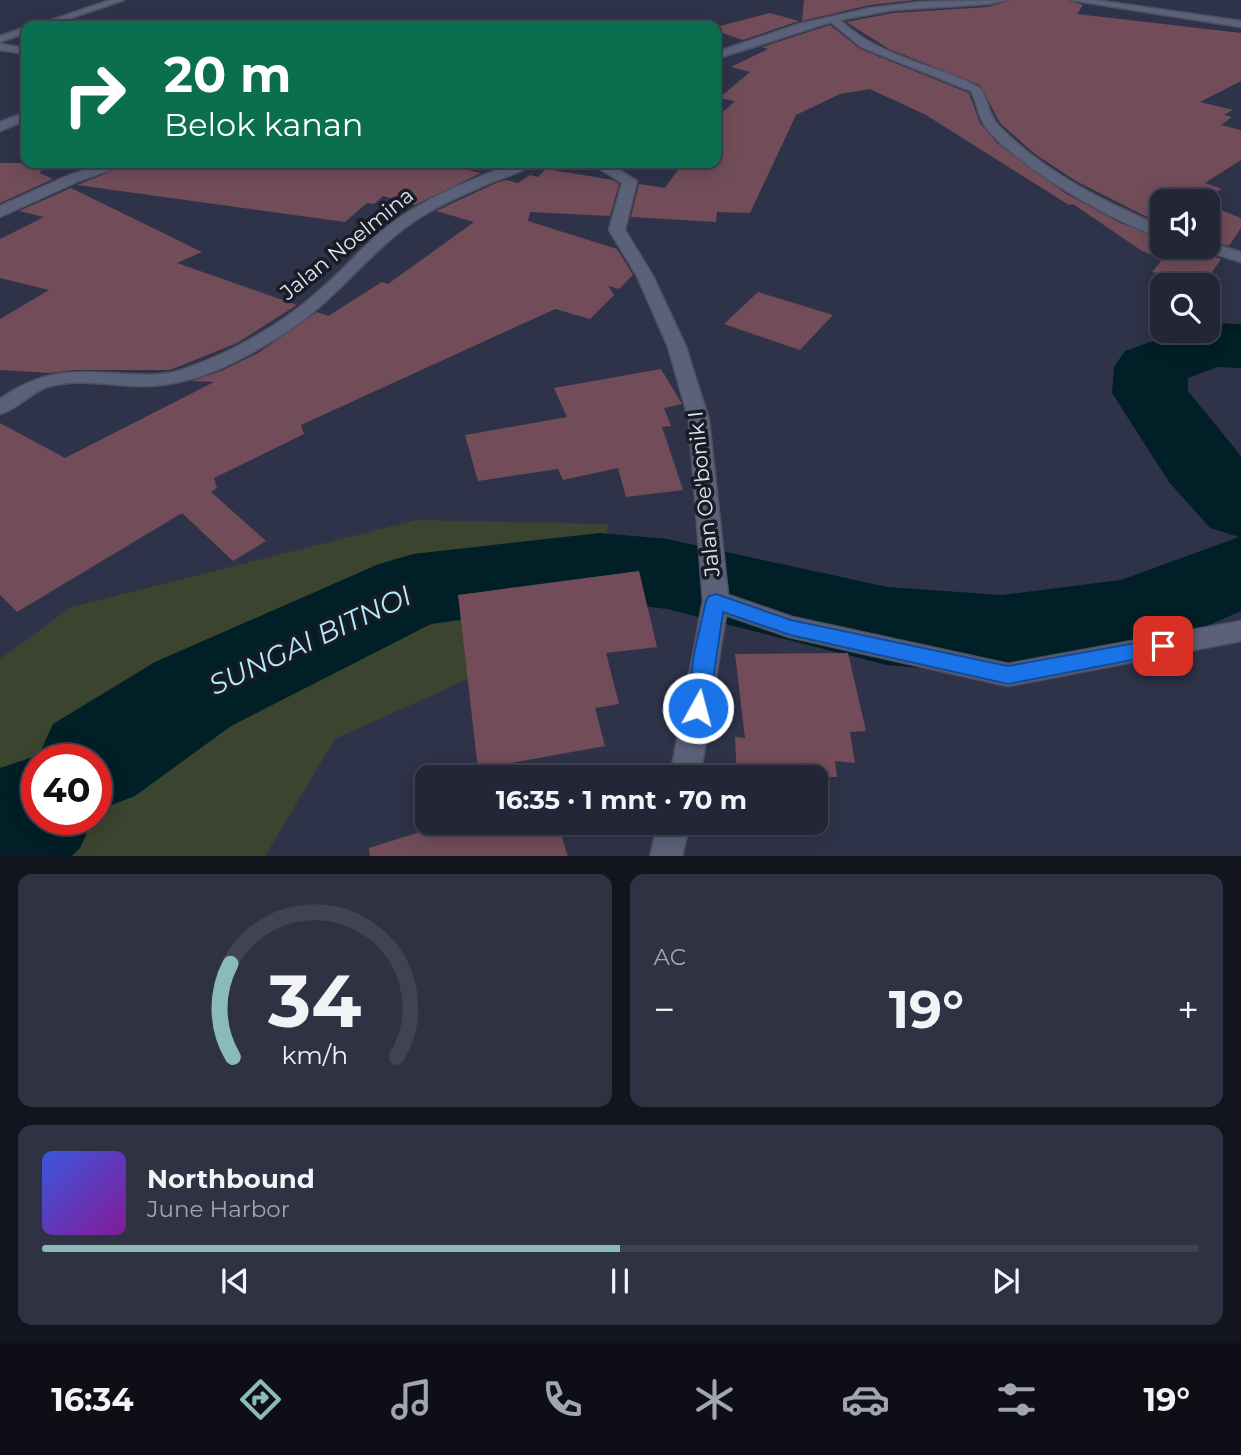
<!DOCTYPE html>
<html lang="id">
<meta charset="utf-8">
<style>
:root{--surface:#222637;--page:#2e3242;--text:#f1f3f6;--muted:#a2a5ad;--line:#3f4352;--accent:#8bbbb9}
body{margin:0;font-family:Montserrat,sans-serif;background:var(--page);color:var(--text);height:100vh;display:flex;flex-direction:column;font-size:26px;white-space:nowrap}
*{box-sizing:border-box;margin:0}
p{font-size:23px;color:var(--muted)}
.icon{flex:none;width:38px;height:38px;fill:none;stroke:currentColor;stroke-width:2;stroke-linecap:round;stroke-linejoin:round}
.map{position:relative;height:856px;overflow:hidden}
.drawer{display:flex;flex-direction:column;gap:18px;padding:18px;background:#13151e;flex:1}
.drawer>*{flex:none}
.top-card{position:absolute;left:21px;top:21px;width:700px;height:147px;border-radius:14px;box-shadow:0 4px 18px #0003,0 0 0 2px var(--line);background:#0b6e4f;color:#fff;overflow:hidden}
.fabs{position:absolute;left:1150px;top:189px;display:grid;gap:14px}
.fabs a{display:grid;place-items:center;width:70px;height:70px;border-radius:14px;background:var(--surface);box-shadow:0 4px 18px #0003,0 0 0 2px var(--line);font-size:35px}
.speed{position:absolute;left:21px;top:744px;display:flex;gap:14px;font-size:35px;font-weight:700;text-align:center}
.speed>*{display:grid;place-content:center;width:91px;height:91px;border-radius:50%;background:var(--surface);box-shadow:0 4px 18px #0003,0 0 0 2px var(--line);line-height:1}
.speed .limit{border:10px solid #d22;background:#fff;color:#111}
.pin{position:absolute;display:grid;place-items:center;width:60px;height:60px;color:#fff;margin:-30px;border-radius:14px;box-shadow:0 4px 10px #0006}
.me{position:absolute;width:77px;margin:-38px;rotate:7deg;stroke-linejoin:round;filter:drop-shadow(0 0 5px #0008)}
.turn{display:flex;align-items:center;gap:24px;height:147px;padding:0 28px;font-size:32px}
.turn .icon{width:91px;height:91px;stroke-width:2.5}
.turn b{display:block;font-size:49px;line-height:60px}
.big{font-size:52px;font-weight:700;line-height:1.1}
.drawer .widget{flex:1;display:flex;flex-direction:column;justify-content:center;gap:10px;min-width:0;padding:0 24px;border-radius:14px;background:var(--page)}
.drawer .dial{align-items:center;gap:0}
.dial svg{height:182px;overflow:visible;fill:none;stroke:var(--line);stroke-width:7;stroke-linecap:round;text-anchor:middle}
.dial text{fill:var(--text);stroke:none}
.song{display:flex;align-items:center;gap:21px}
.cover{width:84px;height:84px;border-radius:10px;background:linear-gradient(135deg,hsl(230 70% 55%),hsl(290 70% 35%))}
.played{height:7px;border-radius:4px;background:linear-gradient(90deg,var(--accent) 50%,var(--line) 50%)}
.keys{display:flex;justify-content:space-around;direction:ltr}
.heat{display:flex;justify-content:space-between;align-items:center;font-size:38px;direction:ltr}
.drawer .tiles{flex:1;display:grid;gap:18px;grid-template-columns:1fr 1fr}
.widget:last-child{grid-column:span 2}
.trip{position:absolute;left:415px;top:765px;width:413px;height:70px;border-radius:14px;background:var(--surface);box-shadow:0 4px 18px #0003,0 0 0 2px var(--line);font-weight:700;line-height:70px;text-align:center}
.tab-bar{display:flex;height:112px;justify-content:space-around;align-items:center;background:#0e0f16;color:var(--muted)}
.tab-bar .icon{width:49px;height:49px}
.tab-bar .selected{color:var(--accent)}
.tab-bar b{font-size:32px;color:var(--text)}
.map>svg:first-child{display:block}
</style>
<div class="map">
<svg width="1241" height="857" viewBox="0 0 1241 857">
<rect width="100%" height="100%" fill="#2e3349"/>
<path fill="#3b442f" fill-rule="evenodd" d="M417,520L608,524L601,619L335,739L265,856H0V659L71,607ZM37,760H96V819H37Z"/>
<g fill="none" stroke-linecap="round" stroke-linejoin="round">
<polygon fill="#001f27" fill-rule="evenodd" points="1209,323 1241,324 1241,368 1218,367 1188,378 1188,391 1241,456 1241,611 1166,644 1131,655 1001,675 887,665 667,609 600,601 431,624 231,726 135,796 96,811 96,760 37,760 37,819 93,819 80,848 71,857 0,857 0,768 39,755 53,724 155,662 379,564 413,554 600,533 667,539 887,587 1001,595 1121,580 1239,537 1210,528 1169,482 1112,393 1114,367 1125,351 1181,331 1208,331"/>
</g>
<g fill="#724d59">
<polygon points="804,0 915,0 870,5 802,21"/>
<polygon points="1010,0 1067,0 1083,5 1077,14 1241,33 1241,81 1200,102 1233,110 1224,115 1232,117 1221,125 1241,130 1241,160 1205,183 1222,189 1197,201 1162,201 1162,223 1141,214 1076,181 1035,154 1000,123 980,85 889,49 846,22 893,13 988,7"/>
<polygon points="770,13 799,21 743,40 716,31 716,27"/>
<polygon points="830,25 860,49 969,93 980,123 997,143 1065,193 1118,222 1162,239 1162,247 1196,247 1200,253 1221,259 1205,282 1152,272 1163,259 1142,251 1073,204 1069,205 926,115 870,89 840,94 796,115 750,213 717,212 716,222 631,217 639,184 665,188 683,163 716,163 716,118 735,101 719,98 750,72 731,67 768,49 762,47"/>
<polygon points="0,163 43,163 40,173 53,179 0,203"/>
<polygon points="132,163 438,163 481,173 415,205 383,196 374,204 367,203 345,222 77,185"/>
<polygon points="546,169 613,180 619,184 610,216 530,212 528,221 617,249 633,275 619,289 608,286 614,295 590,319 555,309 301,425 304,434 214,478 217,488 211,492 266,541 233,561 182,513 17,612 0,595 0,423 65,458 214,382 192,381 221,371 258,353 317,312 328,316 382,282 388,284 474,222 436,211 496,183 506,180 518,183 530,175 538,177"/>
<polygon points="71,188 202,252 177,263 297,305 237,343 170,370 75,370 50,373 0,370 0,319 49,290 0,278 0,239 44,217 19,211"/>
<polygon points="1208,205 1241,218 1241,228 1229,246 1208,240"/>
<polygon points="758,292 833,315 800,350 724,324"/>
<polygon points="661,369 682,404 664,408 671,426 662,427 683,490 626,497 618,468 563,480 558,469 478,481 465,435 567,417 554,388"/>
<polygon points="639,571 657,647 606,653 619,704 595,708 605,746 478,769 458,595"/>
<polygon points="848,653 866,731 850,732 855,763 835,761 837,777 737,777 735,737 745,738 735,654"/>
<polygon points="452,822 557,822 568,857 370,857 369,848"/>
</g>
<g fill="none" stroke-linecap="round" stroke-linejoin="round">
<g stroke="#4c5061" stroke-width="3">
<g id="minor">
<polygon points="110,0 124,0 48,26 34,26"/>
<path d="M1007,0L988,4L893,10L840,20C878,57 932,63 979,87C988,98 988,114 998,125C1041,170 1105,203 1162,226V237C1116,225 1013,164 985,126C978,116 977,102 971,91L861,47L831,22L716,59V52L734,46L799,24L870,8L920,2Z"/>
<polygon points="1070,0 1095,0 1241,21 1241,27"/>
<polygon points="26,27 26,33 0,42 0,36"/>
<polygon points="0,44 26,48 26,54 0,50"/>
<polygon points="26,112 26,120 0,131 0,122"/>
<polygon points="108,163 129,163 79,181 0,217 0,206 69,175"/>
<path d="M514,163H533C523,173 503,177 490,183C466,193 441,204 419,218C371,249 339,297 291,329C246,358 196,387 140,386C111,386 79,378 51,386C31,391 19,409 0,414V399C44,368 75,371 126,374C146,375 166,376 184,369C232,353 284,323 321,289C346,268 365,243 391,224C428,196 472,180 514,163Z"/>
<polygon points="591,163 608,163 637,181 625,230 653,276 686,347 709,420 728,595 792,617 1008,664 1241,621 1241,641 1008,686 790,637 726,615 700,777 670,777 703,601 689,420 668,347 637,276 609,230 622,183"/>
<polygon points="1208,242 1241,252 1241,262 1201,250 1199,247 1208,247"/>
<polygon points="658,822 690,822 682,857 650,857"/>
</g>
</g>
<use href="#minor" fill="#5b6179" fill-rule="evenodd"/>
</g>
<polygon fill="#1a73e8" stroke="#114b97" stroke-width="2" points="716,594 791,620 1008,666 1163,638 1171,640 1174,646 1171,651 1163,654 1008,684 790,635 723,612 709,708 706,714 698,717 690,714 687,708 694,654 706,601 709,596"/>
<g text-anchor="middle" stroke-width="7" stroke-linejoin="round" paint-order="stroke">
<g font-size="21" fill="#e2e6f4" stroke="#191c25">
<text transform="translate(347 244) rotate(-39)" y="7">Jalan Noelmina</text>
<text transform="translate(704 494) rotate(-96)" y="7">Jalan Oe'bonik I</text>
</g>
<g font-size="28" font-style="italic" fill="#aeecfe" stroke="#191c25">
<text transform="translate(310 640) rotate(-25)" y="10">SUNGAI BITNOI</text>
</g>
</g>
</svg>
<div class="fabs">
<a><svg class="icon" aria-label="sound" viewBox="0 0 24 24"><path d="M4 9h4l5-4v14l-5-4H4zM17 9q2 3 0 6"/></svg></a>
<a><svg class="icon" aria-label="search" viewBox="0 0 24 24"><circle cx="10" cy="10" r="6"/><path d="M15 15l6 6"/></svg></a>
</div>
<div class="speed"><div class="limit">40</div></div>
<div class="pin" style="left:1163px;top:646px;background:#d93025"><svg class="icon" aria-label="arrive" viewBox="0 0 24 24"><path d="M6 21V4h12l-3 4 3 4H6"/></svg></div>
<svg class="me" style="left:698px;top:708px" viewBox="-20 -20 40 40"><circle r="17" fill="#1a73e8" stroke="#fff" stroke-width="3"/><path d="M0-11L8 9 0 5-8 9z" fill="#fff"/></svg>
<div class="trip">16:35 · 1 mnt · 70 m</div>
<div class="top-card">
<div class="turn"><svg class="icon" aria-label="right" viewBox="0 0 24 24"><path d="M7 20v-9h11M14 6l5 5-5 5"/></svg><div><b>20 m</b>Belok kanan</div></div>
</div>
</div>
<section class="drawer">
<div class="tiles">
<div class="widget dial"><svg viewBox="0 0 100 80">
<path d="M14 69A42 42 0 1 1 86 69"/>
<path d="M14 69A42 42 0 0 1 13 28" stroke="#8bbbb9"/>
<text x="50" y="56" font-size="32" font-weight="700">34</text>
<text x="50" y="72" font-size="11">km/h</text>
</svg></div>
<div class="widget"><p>AC</p>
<div class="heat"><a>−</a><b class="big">19°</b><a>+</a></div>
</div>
<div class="widget">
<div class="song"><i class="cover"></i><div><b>Northbound</b><p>June Harbor</p></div></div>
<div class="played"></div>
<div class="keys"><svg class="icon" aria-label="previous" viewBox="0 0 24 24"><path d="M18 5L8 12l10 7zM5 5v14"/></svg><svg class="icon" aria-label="pause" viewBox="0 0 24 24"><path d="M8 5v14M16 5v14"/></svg><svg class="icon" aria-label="next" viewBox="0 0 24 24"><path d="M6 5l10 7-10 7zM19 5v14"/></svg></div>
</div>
</div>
</section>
<nav class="tab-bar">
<b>16:34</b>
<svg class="icon selected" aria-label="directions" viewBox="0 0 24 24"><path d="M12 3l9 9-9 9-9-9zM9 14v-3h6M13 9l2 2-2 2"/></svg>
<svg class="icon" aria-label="music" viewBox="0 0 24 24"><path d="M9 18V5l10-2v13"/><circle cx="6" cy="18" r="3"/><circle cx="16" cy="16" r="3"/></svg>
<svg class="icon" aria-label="phone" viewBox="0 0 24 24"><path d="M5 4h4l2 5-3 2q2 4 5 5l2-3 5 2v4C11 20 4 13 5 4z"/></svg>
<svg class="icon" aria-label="climate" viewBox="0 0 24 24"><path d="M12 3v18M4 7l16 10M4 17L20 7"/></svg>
<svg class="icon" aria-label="car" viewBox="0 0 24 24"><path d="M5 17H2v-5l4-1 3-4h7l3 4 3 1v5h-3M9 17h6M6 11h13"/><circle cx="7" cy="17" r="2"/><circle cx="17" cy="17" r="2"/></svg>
<svg class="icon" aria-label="filters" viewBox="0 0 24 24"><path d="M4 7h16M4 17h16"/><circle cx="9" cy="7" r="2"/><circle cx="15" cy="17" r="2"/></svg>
<b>19°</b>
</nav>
